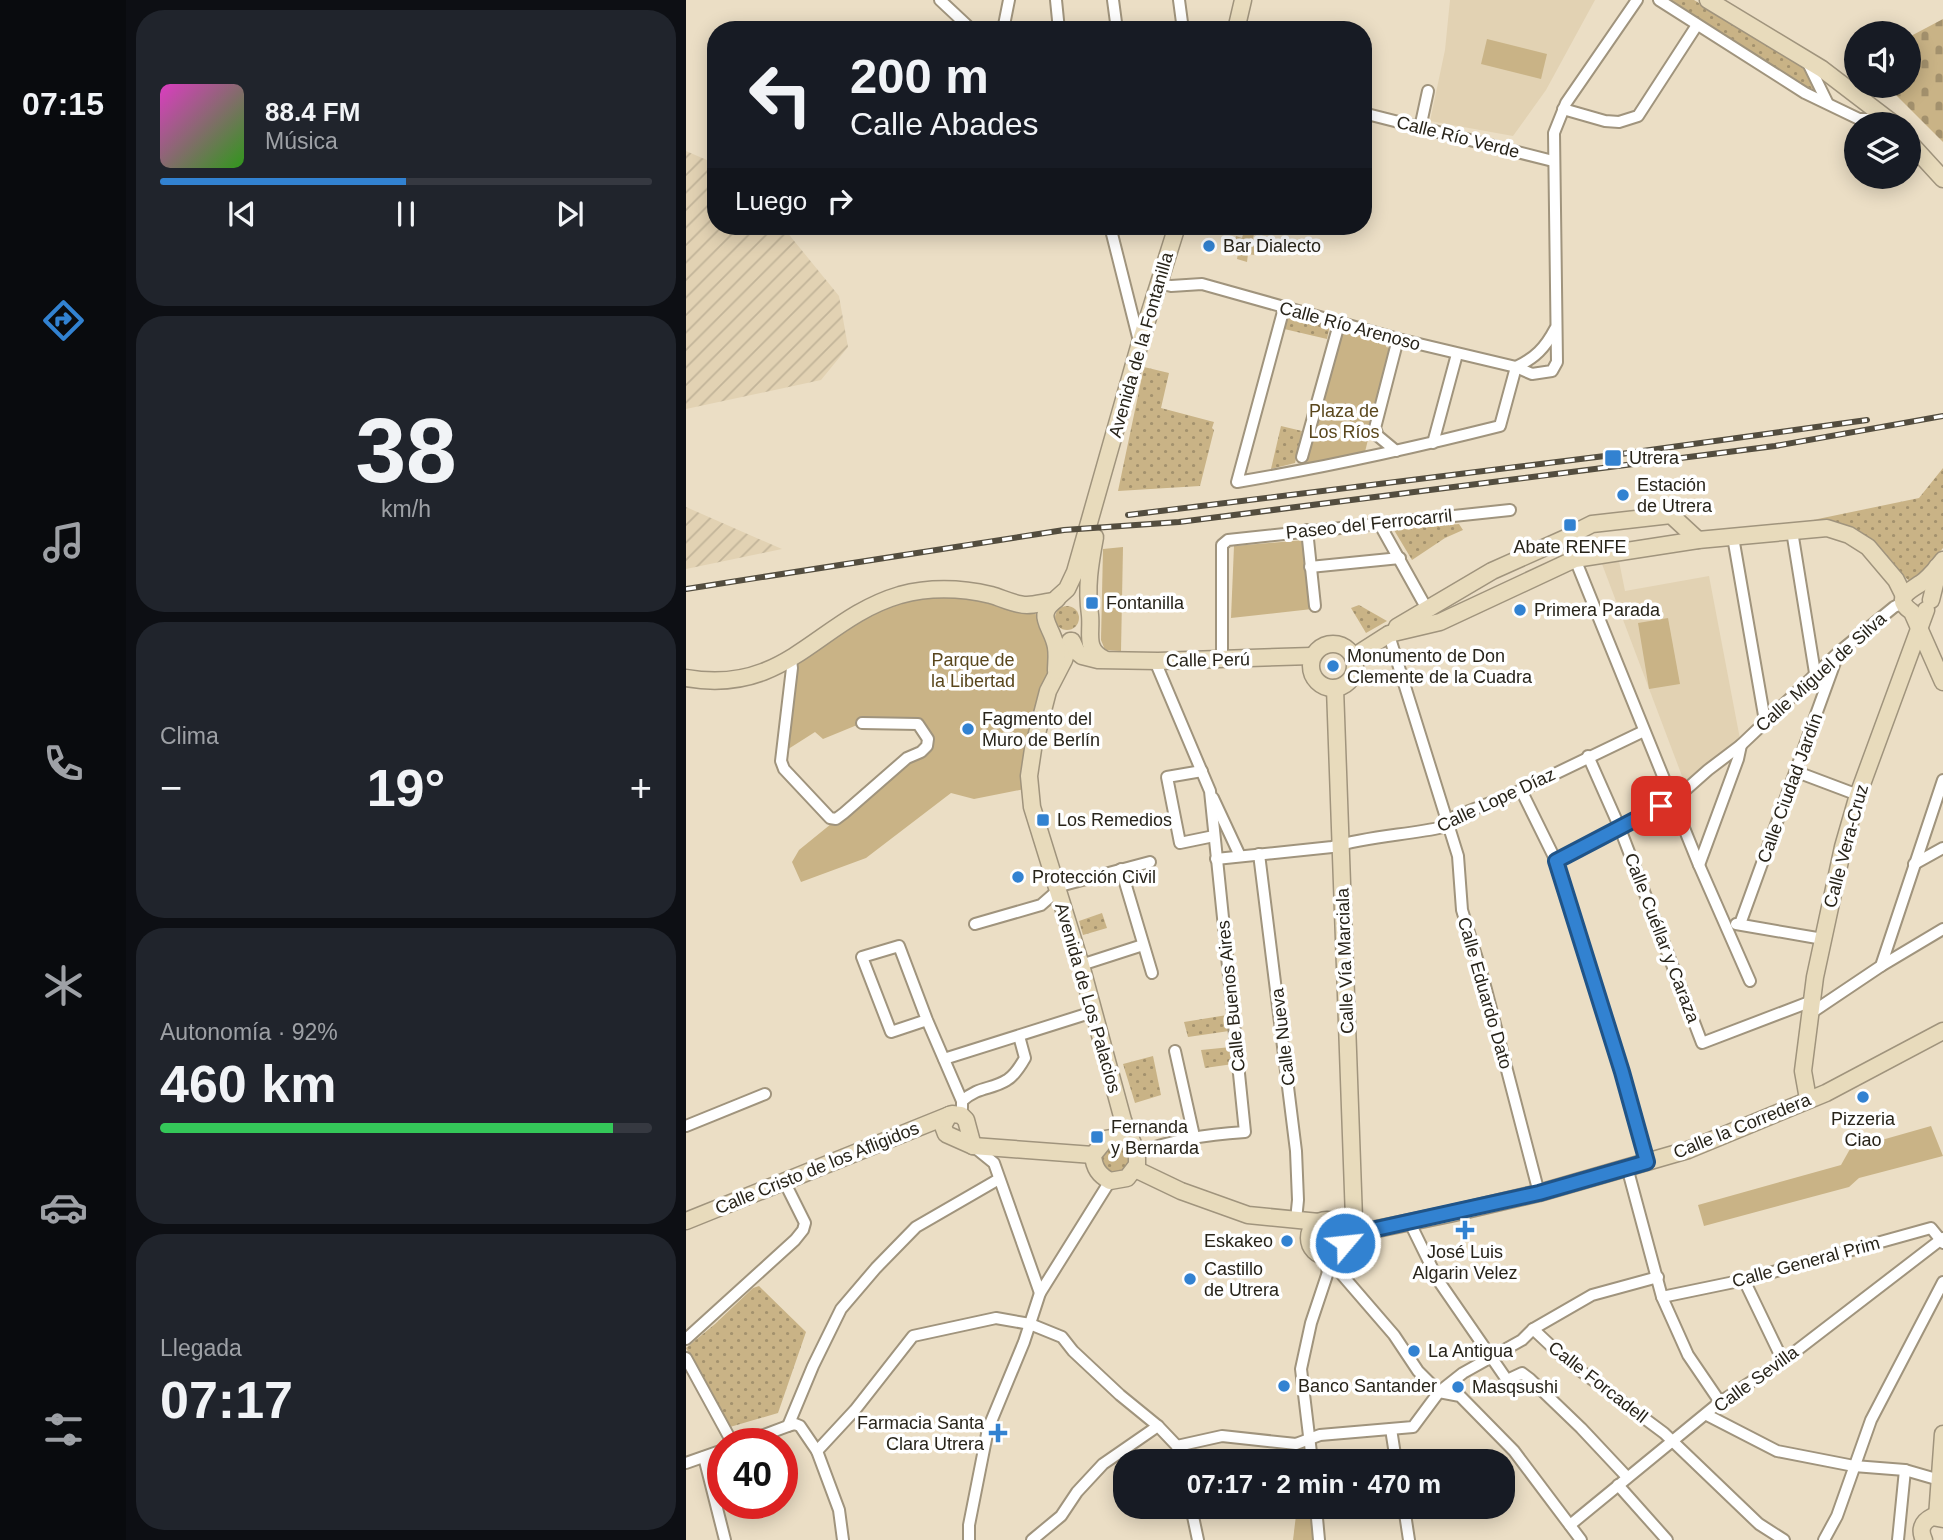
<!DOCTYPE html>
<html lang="es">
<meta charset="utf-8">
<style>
:root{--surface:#171b24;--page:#20242c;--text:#f1f3f6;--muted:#9ea1a6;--line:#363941;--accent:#3282d1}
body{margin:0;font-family:Arial,sans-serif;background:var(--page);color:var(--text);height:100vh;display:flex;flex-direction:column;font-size:26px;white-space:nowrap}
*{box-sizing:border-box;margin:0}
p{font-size:23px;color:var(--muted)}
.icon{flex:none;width:38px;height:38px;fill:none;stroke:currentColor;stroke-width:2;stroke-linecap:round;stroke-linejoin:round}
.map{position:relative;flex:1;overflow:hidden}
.side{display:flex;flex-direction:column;gap:10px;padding:10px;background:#0d0f14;width:560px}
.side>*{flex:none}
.top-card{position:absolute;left:21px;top:21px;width:665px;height:214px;border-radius:28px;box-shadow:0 4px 18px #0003;background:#171b24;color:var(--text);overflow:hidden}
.tools{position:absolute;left:1158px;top:21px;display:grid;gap:14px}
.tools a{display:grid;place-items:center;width:77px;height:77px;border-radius:50%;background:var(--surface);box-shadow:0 4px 18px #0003;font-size:35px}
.speed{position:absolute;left:21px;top:1428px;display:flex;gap:14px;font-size:35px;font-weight:700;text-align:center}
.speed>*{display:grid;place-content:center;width:91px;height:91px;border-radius:50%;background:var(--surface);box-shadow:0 4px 18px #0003;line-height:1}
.speed .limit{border:10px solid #d22;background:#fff;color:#111}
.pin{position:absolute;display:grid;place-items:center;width:60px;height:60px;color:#fff;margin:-30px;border-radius:14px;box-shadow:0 4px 10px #0006}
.me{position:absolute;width:77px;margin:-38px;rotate:62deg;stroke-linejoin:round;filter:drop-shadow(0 0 5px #0008)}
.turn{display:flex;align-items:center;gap:24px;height:147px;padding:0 28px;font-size:32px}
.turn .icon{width:91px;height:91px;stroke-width:2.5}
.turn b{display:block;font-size:49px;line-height:60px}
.then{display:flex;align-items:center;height:66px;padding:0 28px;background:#0003;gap:14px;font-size:26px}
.big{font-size:52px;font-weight:600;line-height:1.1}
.side .widget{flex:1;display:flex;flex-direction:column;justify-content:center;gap:10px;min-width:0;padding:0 24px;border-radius:28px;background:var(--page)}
.side .dial{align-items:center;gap:0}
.dial b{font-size:91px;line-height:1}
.song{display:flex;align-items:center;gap:21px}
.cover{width:84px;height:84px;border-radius:10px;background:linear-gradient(135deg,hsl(310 70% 55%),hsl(110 70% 35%))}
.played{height:7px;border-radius:4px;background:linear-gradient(90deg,var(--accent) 50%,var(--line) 50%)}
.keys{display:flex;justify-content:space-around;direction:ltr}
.heat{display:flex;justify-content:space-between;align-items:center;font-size:38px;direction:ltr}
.charge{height:10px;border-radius:5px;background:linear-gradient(90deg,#34c759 92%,var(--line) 0)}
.trip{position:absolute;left:427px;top:1449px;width:402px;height:70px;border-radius:28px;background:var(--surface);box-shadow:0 4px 18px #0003;font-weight:600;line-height:70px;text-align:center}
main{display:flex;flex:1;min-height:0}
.menu{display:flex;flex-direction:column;width:126px;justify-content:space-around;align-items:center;background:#090b0e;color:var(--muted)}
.menu .icon{width:49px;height:49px}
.menu .current{color:var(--accent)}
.menu b{font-size:32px;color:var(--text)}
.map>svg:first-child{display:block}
</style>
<main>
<nav class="menu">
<b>07:15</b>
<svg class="icon current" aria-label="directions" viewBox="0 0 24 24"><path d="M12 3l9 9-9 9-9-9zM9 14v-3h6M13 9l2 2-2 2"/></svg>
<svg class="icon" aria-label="music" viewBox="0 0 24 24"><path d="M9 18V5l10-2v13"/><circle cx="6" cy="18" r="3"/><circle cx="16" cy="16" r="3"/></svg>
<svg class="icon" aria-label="phone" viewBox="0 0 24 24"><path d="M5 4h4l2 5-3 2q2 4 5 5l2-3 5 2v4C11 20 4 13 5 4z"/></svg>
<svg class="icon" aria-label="climate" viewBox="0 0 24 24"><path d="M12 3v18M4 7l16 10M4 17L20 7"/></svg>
<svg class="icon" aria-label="car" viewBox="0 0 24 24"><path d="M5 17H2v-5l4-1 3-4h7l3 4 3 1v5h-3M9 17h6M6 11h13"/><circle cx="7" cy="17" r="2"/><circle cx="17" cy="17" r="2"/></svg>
<svg class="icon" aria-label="filters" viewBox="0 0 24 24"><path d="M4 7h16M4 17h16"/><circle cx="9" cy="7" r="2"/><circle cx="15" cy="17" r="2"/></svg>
</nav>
<section class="side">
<div class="widget">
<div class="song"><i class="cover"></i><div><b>88.4 FM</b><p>Música</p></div></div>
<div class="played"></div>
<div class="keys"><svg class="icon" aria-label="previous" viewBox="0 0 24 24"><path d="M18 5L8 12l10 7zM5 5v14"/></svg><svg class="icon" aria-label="pause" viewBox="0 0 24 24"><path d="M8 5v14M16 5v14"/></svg><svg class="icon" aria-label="next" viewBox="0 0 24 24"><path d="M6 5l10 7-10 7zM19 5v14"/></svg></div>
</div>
<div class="widget dial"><b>38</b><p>km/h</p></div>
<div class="widget"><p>Clima</p>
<div class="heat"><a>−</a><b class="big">19°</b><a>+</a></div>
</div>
<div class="widget"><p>Autonomía · 92%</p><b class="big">460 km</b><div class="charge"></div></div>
<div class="widget"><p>Llegada</p><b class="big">07:17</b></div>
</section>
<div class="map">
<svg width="1257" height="1540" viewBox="0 0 1257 1540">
<defs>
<pattern id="industrial-furrows" width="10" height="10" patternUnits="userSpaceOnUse" patternTransform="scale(1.75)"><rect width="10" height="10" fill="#e2d2b3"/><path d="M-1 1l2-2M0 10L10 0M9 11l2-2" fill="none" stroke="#c2b499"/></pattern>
<pattern id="grass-dots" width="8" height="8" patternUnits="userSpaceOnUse" patternTransform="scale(1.75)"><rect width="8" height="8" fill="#c9b386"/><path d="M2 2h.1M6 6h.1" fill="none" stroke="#a3916d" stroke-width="1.8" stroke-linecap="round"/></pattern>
<pattern id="cemetery-stones" width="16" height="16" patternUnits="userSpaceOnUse" patternTransform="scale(1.75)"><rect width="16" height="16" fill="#c9b386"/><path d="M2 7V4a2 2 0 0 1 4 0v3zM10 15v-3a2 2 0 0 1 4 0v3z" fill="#a3916d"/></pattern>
</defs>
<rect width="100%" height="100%" fill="#ebdec5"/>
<g fill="#e2d2b3">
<polygon points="764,0 909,0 860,90 827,136 744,121 759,50"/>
<polygon points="933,561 939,591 1023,576 1054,739 999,784 916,564"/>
</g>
<g fill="url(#industrial-furrows)">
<polygon points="0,151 30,164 30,226 96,226 153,296 162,347 135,380 0,409"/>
<polygon points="0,507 96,549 0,569"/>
</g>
<g fill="url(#grass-dots)">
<polygon points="980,0 1008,0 1113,64 1124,76 1128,90 1105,79"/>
<polygon points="600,312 644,325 641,339 594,328"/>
<polygon points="458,367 483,373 475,408 528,422 526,428 528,430 514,486 432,491"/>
<polygon points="595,426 616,431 609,463 585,469"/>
<path d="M1257,468V548L1226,583C1216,576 1212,567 1204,559C1183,536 1159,518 1127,520L1233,498Z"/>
<polygon points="773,524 777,530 759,538 726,560 708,530"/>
<polygon points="673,605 701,621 680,633 665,608"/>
<circle cx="381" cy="618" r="12"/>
<polygon points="416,913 421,928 397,935 393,921"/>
<polygon points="541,1015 543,1031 502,1037 498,1022"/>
<polygon points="545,1047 547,1064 519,1068 515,1050"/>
<polygon points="467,1056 475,1095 449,1103 437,1064"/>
<polygon points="425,1142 440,1146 447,1160 432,1176 417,1170 414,1154"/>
<polygon points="73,1286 120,1332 92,1413 44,1427 0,1348 29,1324 67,1288"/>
</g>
<polygon fill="url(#cemetery-stones)" points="1257,19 1257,142 1201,86 1223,86 1223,37"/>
<g fill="#c9b386">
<polygon points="801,39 861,54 855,79 795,64"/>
<polygon points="558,231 568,234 566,242 571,243 568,255 562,254 561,262 551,259 552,253 547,251 550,236 556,238"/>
<polygon points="654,331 700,342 700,347 704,348 679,452 618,464"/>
<polygon points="619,540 626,609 545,618 548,546"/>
<polygon points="437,547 435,651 419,650 415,640 417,549"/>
<polygon points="247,589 340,605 359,623 370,647 344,788 288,799 265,793 180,858 115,882 106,862 113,850 241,746 232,724 176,723 137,739 129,732 96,753 105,660 189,605"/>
<polygon points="982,618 994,684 963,689 952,623"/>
<polygon points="1245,1126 1257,1156 1173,1178 1163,1187 1018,1226 1012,1205 1155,1165 1164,1149"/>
<polygon points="611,1507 628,1507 629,1540 607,1540"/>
</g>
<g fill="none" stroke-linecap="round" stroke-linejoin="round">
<g stroke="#a0947d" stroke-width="14">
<g id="street">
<polyline points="254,0 286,30"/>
<polyline points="370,0 373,30"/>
<polyline points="427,0 431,30"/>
<polyline points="493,0 497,30"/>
<polyline points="973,0 1119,93 1173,119 1201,119"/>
<polyline points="317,30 323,0"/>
<polyline points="1122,63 1141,102"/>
<polyline points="877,109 919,121 933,122 952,116 1011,25"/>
<polyline points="677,113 867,161"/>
<polyline points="734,128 742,91"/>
<polyline points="424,226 453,341"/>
<polyline points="241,228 248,226"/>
<polyline points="472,283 485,286 516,284 712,339 830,367 846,374 866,371 871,362 868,133 880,103 951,0"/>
<path d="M598,308L551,482C640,467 727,448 814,426L830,367C849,358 859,348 869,329"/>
<polyline points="747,443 771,354"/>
<polyline points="710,451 692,436 689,428 712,339"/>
<polyline points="616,457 653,324"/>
<polyline points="693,523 741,609"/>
<polyline points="621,530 629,606"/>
<polyline points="1106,531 1129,673"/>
<polyline points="1047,537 1079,721"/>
<polyline points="889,559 1013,865 1064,981"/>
<polyline points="624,567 714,558"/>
<polyline points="702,632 772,856 776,910 797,978 853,1193"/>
<polyline points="105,660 106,668 95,761 98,769 144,818 150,819 158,813 221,758 235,752 241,746 242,739 232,724 176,723"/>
<polyline points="536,660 536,545 542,540 824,510"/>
<polyline points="902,756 933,826 1016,1043 1126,1001"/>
<polyline points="516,771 481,777 494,843 528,836"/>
<polyline points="1111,772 1172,795"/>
<polyline points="835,790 870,861 936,1072 961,1162"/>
<polyline points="527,798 554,856"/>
<polyline points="573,854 610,1151 612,1200 610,1220"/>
<path d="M530,859L646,847C683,836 721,835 758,827L760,820L827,794L958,731"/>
<polyline points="870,861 933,826 987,801 1022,770 1055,745 1153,652 1208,607 1218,602"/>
<polyline points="1228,864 1257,848"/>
<polyline points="1013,865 1052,759 1055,745"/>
<polyline points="435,869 466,973"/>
<polyline points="370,887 464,862"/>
<polyline points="289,924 355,905 371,891"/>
<polyline points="1050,924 1137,939"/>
<polyline points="1054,924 1152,654"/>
<polyline points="395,965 457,945"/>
<polyline points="1195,966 1257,929"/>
<polyline points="1125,1013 1195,966 1257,780"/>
<polyline points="241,1020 205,1032 176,957 213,946 241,1020 276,1101"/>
<polyline points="489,1051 508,1136"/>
<polyline points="258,1059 407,1012"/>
<path d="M276,1108V1101C293,1086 305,1090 321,1080C328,1076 335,1065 339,1058L333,1036"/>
<polyline points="0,1126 79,1094"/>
<polyline points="287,1146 308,1163 354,1293"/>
<path d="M451,1153C490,1139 518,1135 559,1132L524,791L469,661"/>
<polyline points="941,1167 976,1297 1002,1355 1034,1402"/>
<polyline points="724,1223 752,1280 821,1380 836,1373 844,1379 895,1428 941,1477"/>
<polyline points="654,1251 650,1261 651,1269 708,1335 732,1371 753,1392 774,1396 828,1451 895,1540"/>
<polyline points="638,1256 642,1272"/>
<polyline points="1058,1280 1097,1361"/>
<polyline points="976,1297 1058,1280 1245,1228 1257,1243"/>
<polyline points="847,1329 880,1360 978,1433 1073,1524 1098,1540"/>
<polyline points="0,1339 109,1240 117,1230 119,1223 98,1181"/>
<polyline points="0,1358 47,1444"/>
<polyline points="1021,1415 1091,1451 1168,1466 1219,1470 1257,1481"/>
<polyline points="102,1426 127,1366 155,1309 190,1268 230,1227 313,1179"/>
<polyline points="705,1429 710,1461"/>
<polyline points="54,1444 102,1426 109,1424 114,1426 131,1451 153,1510 157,1540"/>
<polyline points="491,1446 536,1436 610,1444 634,1435 727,1427 753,1392 777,1373 836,1340 847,1329 906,1295 972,1277"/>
<polyline points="131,1451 169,1410 227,1336 310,1318 344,1324 376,1337 387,1351 434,1395 472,1426 491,1446 494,1461"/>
<polyline points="18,1457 39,1540"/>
<polyline points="626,1461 615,1369 625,1323 642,1272"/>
<polyline points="0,1463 37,1450"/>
<polyline points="932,1485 981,1540"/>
<polyline points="505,1507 512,1540"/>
<polyline points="630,1507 633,1540"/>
<polyline points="718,1507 723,1540"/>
<polyline points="884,1525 1034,1402 1097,1361 1257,1238"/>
<polyline points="283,1540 283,1525 302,1429 338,1342 354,1293 424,1181"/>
<polyline points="346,1540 375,1516 391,1492 417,1464 472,1426"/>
<polyline points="1138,1540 1151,1516 1185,1420 1257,1282"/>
<polyline points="1212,1540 1219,1470"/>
</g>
</g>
<g stroke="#a0947d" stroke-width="19">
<g id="secondary">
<polyline points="1022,0 1136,69 1208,124"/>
<polyline points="550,30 557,0"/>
<polyline points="1223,142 1257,179"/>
<polyline points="886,534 906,524 985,515 1012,540"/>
<path d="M409,537C404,564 400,587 404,615C406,633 398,649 418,659"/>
<path d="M1257,560C1251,568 1245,575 1238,581C1228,589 1204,597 1226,612L1257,682"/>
<polyline points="371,598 381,589 389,572 454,343 491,226"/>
<polyline points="1245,600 1251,576 1251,567"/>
<polyline points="711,627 806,571 882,537"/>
<path d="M384,641L378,660L362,691L347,749L343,776L346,807L395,965L437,1120L451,1153V1165L441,1178L424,1181C413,1175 408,1168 407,1155L420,1139L433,1137L446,1144"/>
<polyline points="386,641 391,652 396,656 412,660 472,661 626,656"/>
<circle cx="647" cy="666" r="22"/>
<polyline points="667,657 703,634 754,622 889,559 1012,540 1141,528 1163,535 1182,547 1210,580 1218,596"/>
<path d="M370,671C370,662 372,652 369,643C364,624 349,615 371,599"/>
<path d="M0,678C101,696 132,619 214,595C244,587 275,588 305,595C316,598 329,605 341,605C349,605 359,602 368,601"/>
<polyline points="649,688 668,1219 657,1228"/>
<polyline points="1122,1099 1117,1071 1129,977 1157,847 1172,795 1240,610"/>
<polyline points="263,1115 257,1126 260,1134 287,1146 407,1155"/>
<polyline points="449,1169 495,1191 562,1215 633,1222"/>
<circle cx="641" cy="1238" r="18"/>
<polyline points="0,1221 266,1114 275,1115 280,1120 287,1146"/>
<polyline points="658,1230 681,1231 763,1214 853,1193 1002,1150 1140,1093 1257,1031"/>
<polyline points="1251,1517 1257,1434"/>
<path d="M1238,1540C1233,1530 1236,1522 1246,1517L1257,1519"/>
</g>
</g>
<use href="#street" stroke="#fff" stroke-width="10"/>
<use href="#secondary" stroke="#e8dbbc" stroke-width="16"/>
<g stroke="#534d3f" stroke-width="6">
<g id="rail">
<polyline points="442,515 935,454 1181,420"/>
<polyline points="0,589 378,530 493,522 1089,446 1257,416"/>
</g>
</g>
<use href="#rail" stroke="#fff" stroke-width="3.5" stroke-dasharray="10" stroke-linecap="butt"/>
</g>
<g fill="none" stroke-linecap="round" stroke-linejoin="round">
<g stroke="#205488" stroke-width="18">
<polyline id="route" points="659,1243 657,1248 681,1231 853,1193 961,1162 936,1072 870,861 975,806"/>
</g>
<use href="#route" stroke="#3282d1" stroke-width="12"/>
</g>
<g fill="#3282d1" stroke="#fff" stroke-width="2.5">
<circle cx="523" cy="246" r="7"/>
<rect x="918" y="449" width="18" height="18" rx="3.5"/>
<circle cx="937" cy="495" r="7"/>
<rect x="877" y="518" width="14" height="14" rx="3.5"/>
<rect x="399" y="596" width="14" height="14" rx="3.5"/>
<circle cx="834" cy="610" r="7"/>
<circle cx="647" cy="666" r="7"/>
<circle cx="282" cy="729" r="7"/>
<rect x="350" y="813" width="14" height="14" rx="3.5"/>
<circle cx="332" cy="877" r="7"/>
<circle cx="1177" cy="1097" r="7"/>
<rect x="404" y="1130" width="14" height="14" rx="3.5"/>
<path d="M775.5 1219.5h7v7h7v7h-7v7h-7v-7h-7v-7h7z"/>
<circle cx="601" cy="1241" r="7"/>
<circle cx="504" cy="1279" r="7"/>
<circle cx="728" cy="1351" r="7"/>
<circle cx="598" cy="1386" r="7"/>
<circle cx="772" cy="1387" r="7"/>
<path d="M308.5 1422.5h7v7h7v7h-7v7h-7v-7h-7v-7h7z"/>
</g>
<g text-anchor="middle" stroke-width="7" stroke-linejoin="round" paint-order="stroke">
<g font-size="18" fill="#28241a" stroke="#fff">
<text transform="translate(772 137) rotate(14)" y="6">Calle Río Verde</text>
<text transform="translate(664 326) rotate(15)" y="6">Calle Río Arenoso</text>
<text transform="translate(455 345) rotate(-74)" y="6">Avenida de la Fontanilla</text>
<text transform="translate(683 524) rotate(-6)" y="6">Paseo del Ferrocarril</text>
<text transform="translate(522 660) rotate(-1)" y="6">Calle Perú</text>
<text transform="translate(1135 672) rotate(-42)" y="6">Calle Miguel de Silva</text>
<text transform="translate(1104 788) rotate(-70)" y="6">Calle Ciudad Jardín</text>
<text transform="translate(810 800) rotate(-25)" y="6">Calle Lope Díaz</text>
<text transform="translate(1160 846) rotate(-75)" y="6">Calle Vera-Cruz</text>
<text transform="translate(976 938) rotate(69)" y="6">Calle Cuéllar y Caraza</text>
<text transform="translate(659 961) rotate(-92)" y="6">Calle Vía Marciala</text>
<text transform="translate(799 993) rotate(74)" y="6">Calle Eduardo Dato</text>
<text transform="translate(545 996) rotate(-96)" y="6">Calle Buenos Aires</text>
<text transform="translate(402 998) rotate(74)" y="6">Avenida de Los Palacios</text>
<text transform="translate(597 1037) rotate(-97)" y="6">Calle Nueva</text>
<text transform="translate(1056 1126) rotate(-22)" y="6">Calle la Corredera</text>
<text transform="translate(131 1168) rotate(-22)" y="6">Calle Cristo de los Afligidos</text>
<text transform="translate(1120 1262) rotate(-15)" y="6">Calle General Prim</text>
<text transform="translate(1070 1379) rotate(-36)" y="6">Calle Sevilla</text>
<text transform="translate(912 1382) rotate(38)" y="6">Calle Forcadell</text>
</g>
<g font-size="18" fill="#28241a" stroke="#fff" text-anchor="start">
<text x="537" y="252">Bar Dialecto</text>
<text x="943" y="464">Utrera</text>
<text x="951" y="491">Estación<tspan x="951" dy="21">de Utrera</tspan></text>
<text x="884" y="553" text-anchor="middle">Abate RENFE</text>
<text x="420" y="609">Fontanilla</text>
<text x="848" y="616">Primera Parada</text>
<text x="661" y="662">Monumento de Don<tspan x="661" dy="21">Clemente de la Cuadra</tspan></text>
<text x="296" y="725">Fagmento del<tspan x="296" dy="21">Muro de Berlín</tspan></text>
<text x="371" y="826">Los Remedios</text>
<text x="346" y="883">Protección Civil</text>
<text x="1177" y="1125" text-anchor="middle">Pizzeria<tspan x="1177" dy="21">Ciao</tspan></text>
<text x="425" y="1133">Fernanda<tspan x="425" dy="21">y Bernarda</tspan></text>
<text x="587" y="1247" text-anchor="end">Eskakeo</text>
<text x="779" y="1258" text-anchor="middle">José Luis<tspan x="779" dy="21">Algarin Velez</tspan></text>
<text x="518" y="1275">Castillo<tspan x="518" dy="21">de Utrera</tspan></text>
<text x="742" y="1357">La Antigua</text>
<text x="612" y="1392">Banco Santander</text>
<text x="786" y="1393">Masqsushi</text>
<text x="298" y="1429" text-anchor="end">Farmacia Santa<tspan x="298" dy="21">Clara Utrera</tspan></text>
</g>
<g font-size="18" fill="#5a471d" stroke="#fff">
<text x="658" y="417">Plaza de<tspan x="658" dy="21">Los Ríos</tspan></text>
<text x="287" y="666">Parque de<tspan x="287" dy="21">la Libertad</tspan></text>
</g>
</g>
</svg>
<div class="tools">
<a><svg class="icon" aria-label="sound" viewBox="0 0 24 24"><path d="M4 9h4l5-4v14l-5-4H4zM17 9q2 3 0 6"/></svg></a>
<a><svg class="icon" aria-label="layers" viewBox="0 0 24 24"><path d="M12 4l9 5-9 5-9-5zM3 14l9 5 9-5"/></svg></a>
</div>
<div class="speed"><div class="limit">40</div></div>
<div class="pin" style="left:975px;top:806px;background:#d93025"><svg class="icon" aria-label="arrive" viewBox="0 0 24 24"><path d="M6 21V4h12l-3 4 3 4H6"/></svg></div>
<svg class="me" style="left:659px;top:1243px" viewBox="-20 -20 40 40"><circle r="17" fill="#3282d1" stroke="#fff" stroke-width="3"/><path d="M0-11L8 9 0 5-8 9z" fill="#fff"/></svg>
<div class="trip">07:17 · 2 min · 470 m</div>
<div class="top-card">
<div class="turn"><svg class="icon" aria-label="left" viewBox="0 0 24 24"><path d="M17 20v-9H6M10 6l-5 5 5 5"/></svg><div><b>200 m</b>Calle Abades</div></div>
<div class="then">Luego<svg class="icon" aria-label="right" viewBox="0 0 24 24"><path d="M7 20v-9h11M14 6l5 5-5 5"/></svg></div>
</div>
</div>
</main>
